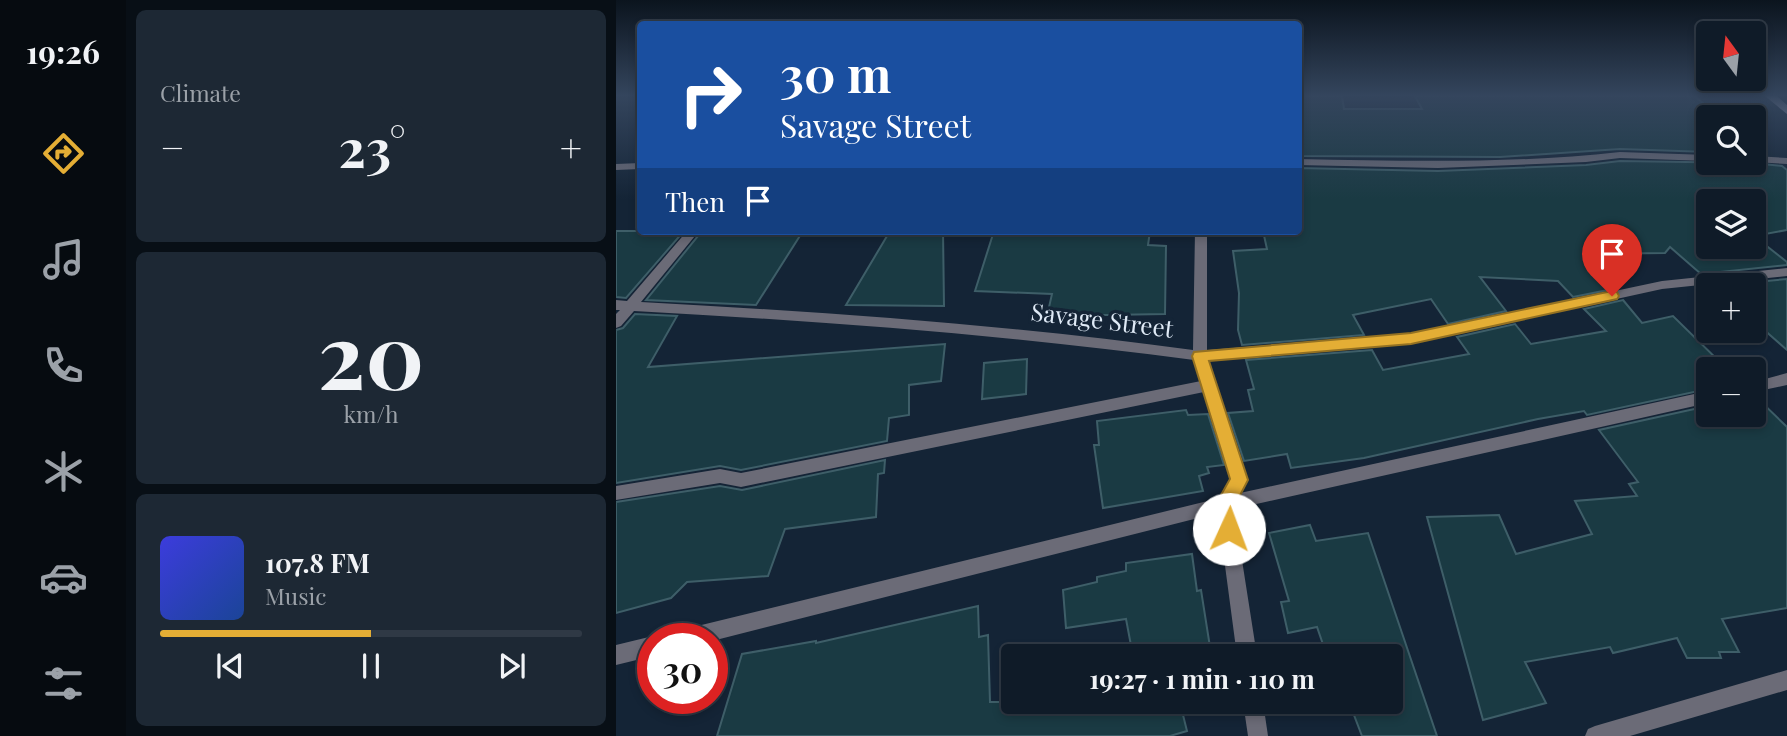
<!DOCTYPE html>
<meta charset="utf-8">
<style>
:root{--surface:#0f1b28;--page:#1d2834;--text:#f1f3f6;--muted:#9ba1a8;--line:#2f3945;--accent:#e4ae35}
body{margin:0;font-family:"Playfair Display",serif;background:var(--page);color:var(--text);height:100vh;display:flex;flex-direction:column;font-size:26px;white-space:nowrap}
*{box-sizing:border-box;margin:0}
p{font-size:23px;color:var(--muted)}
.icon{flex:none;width:38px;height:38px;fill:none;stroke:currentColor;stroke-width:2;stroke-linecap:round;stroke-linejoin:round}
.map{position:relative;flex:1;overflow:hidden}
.side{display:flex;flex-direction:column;gap:10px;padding:10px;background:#080f16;width:490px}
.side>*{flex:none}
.guide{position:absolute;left:21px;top:21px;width:665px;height:214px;border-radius:7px;box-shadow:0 4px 10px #0003,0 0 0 2px var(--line);background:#1a4fa0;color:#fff;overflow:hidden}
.needle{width:46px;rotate:345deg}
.controls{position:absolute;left:1080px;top:21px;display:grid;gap:14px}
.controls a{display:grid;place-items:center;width:70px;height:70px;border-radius:7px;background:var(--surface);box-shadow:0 4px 10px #0003,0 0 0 2px var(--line);font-size:35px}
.speed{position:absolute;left:21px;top:623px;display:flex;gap:14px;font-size:35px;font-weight:700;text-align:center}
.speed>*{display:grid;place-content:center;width:91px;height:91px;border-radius:50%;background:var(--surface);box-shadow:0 4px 10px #0003,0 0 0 2px var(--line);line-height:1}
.speed .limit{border:10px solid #d22;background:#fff;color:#111}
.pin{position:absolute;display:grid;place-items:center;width:60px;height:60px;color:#fff;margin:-72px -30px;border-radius:50% 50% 50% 0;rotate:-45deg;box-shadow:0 0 7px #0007}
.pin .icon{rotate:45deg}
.me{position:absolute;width:77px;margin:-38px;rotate:2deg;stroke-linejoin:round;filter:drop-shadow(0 0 5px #0008)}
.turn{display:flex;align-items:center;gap:24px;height:147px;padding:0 28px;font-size:32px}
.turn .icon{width:91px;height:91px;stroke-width:2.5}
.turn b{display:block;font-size:49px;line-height:60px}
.then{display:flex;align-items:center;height:66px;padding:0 28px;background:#0003;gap:14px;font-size:26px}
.big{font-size:52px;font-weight:700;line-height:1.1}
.side .card{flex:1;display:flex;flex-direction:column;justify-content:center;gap:10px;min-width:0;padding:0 24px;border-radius:10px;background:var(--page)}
.side .dial{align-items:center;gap:0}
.dial b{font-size:91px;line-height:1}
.song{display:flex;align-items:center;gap:21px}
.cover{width:84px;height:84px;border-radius:10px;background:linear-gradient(135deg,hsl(240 70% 55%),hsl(220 70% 35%))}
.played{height:7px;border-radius:4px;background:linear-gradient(90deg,var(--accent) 50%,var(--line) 50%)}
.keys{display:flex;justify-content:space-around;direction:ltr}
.heat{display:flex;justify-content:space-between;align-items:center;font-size:38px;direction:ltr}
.trip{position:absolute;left:385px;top:644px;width:402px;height:70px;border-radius:7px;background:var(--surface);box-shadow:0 4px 10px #0003,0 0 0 2px var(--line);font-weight:700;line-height:70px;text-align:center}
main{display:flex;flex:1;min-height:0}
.dock{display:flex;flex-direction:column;width:126px;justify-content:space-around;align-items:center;background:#060b10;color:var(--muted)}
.dock .icon{width:49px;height:49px}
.dock .current{color:var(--accent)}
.dock b{font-size:32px;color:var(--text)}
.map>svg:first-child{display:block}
</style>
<main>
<nav class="dock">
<b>19:26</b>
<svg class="icon current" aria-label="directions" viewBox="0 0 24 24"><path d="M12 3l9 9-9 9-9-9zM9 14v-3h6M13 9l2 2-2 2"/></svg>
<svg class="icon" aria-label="music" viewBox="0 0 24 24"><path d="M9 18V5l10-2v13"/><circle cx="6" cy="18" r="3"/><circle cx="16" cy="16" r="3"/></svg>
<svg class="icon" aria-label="phone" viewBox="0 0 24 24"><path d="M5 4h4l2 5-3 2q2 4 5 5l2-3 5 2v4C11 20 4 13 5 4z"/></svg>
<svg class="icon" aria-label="climate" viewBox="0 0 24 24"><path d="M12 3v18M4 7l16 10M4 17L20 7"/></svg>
<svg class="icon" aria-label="car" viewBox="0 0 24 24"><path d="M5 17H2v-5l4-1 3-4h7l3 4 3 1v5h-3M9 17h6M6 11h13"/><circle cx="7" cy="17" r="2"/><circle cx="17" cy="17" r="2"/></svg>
<svg class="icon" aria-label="filters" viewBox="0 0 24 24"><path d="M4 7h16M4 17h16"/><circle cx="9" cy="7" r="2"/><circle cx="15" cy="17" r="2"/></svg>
</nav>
<section class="side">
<div class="card"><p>Climate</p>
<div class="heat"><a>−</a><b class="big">23°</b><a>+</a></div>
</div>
<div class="card dial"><b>20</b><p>km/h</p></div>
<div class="card">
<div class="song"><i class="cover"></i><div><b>107.8 FM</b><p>Music</p></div></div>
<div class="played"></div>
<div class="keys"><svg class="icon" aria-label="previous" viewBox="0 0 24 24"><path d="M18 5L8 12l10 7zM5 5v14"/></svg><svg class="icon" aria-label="pause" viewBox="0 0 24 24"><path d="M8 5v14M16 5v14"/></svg><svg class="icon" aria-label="next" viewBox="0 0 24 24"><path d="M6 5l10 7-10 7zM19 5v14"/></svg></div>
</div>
</section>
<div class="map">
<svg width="1171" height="736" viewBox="0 0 1171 736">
<rect width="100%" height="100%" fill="#142436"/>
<g fill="#1a3a43" stroke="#3e5e68" stroke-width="2" fill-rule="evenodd">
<polygon points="682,96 726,96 728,109 806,109 799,96 1079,96 1102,117 1092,117 1092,152 1004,149 884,157 682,156"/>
<path d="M1004,161L1136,163L1166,166L1171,170V230L1138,236L1171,262V265L1085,274L1054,247L1049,253L968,254L997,289L957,297L942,281L864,277L890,311L832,324L815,299L737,315L748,335L626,345L622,330L623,293L617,251L651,249L647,231H682V168L822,171L970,165ZM1092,201H1138V247H1092Z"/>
<polygon points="0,231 68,231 10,298 0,297"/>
<polygon points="86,231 187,231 140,305 30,300"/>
<polygon points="274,231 327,231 328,306 230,305"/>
<polygon points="378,231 534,231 532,245 550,246 549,314 431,316 436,294 359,291"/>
<polygon points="1171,279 1171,350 1138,321 1138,285 1107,285"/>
<polygon points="1007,300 1026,323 1057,316 1111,369 1092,369 1092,389 971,415 968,411 922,419 748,458 675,468 671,454 628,461 612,413 637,411 632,390 638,389 630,360 756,350 767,370 853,354 841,337 899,324 915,344 990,331 968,309"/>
<polygon points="19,314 61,316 32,367 329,344 325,381 293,385 293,415 273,418 271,441 125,470 104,466 0,483 0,330 7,328"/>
<polygon points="411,359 410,394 366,399 368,363"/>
<polygon points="1138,395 1171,427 1171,608 1106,619 1123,652 1103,652 1105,658 1071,658 1061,638 997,653 994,647 909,662 930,703 867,720 811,517 883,515 900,554 976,534 959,501 1021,496 1013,484 1022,482 983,430 1092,406 1092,415 1138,415"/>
<polygon points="570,410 572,415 592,414 608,465 591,467 593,473 583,476 587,491 487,508 478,445 483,445 481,421"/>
<polygon points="269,460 268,473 262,474 260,517 169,529 152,576 71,582 55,598 0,613 0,502 104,486 126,490"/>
<polygon points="694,525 700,541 752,533 821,736 746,736 733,702 775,702 775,656 711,656 701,627 672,633 665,602 673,601 653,533"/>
<polygon points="576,554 581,591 585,590 594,647 578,650 580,656 517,656 510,619 450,628 447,590 481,582 481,577 510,571 510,563"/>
<polygon points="362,606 363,637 372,635 374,702 444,702 444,712 483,702 591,702 592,707 567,715 571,731 554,736 101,736 126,654 200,641 200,643"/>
</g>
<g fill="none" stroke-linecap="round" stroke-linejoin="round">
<g fill="#6b6b77" fill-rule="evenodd">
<path d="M1004,152L1092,155V161L1004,158L970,162L822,168L682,165V159C790,161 897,164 1004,152Z"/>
<polygon points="1138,156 1171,158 1171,164 1138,162"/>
<polygon points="24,163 24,169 0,170 0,164"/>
<path d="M71,231H83L25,302C210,312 394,325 577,350L579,231H591V350L795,334L1046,281L1171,268V276L1046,289L795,344L592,361L631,480L624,493L1092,391V403L618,509L641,656H621L602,513L96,641V639H56L58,632L65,630L604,498L615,479L588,392L125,487L104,483L0,500V486L104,469L125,473L585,381L578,360C392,335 205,321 18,311L5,326L0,328V314L4,310H0V300L11,301Z"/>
<polygon points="1171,373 1171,385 1138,392 1138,382"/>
<polygon points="37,636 42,639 37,639 37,656 0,665 0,645"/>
<polygon points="1171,670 1171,690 1014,736 969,736 972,729 979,726"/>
<polygon points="627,702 647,702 652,736 632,736"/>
</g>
<polygon fill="#b4b4cc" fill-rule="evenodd" points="1149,96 1161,96 1171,105 1171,114"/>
</g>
<linearGradient id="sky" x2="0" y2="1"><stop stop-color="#0b141e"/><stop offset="0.48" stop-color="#34455d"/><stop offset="1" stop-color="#34455d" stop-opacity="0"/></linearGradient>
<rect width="1171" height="199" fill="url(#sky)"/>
<polygon fill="#e4ae35" stroke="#947122" stroke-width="2" points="996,291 1001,292 1003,296 1001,299 795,344 593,361 632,480 619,505 623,529 620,536 613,538 606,536 600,504 614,479 576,356 578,352 795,333"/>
<g text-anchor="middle" stroke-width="7" stroke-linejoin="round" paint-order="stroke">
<g font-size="24" fill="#dfeaf6" stroke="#142436">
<text transform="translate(486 321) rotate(7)" y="8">Savage Street</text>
</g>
</g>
</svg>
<div class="controls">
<a><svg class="needle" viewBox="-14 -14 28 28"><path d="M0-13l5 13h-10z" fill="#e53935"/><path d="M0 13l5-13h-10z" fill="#9ba1a8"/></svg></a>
<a><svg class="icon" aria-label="search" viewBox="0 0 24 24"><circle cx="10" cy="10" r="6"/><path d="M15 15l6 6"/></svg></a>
<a><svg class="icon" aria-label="layers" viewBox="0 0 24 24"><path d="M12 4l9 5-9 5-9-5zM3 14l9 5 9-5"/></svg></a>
<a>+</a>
<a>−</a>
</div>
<div class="speed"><div class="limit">30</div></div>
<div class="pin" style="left:996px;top:296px;background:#d93025"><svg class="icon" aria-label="arrive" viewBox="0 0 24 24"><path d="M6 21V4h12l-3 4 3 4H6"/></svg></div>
<svg class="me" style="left:613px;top:529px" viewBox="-20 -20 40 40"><circle r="19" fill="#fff"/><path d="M0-13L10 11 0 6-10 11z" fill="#e4ae35"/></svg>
<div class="trip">19:27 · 1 min · 110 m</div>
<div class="guide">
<div class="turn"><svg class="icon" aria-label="right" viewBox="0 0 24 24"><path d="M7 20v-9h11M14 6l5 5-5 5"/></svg><div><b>30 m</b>Savage Street</div></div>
<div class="then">Then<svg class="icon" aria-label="arrive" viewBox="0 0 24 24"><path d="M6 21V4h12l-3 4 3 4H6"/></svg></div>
</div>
</div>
</main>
